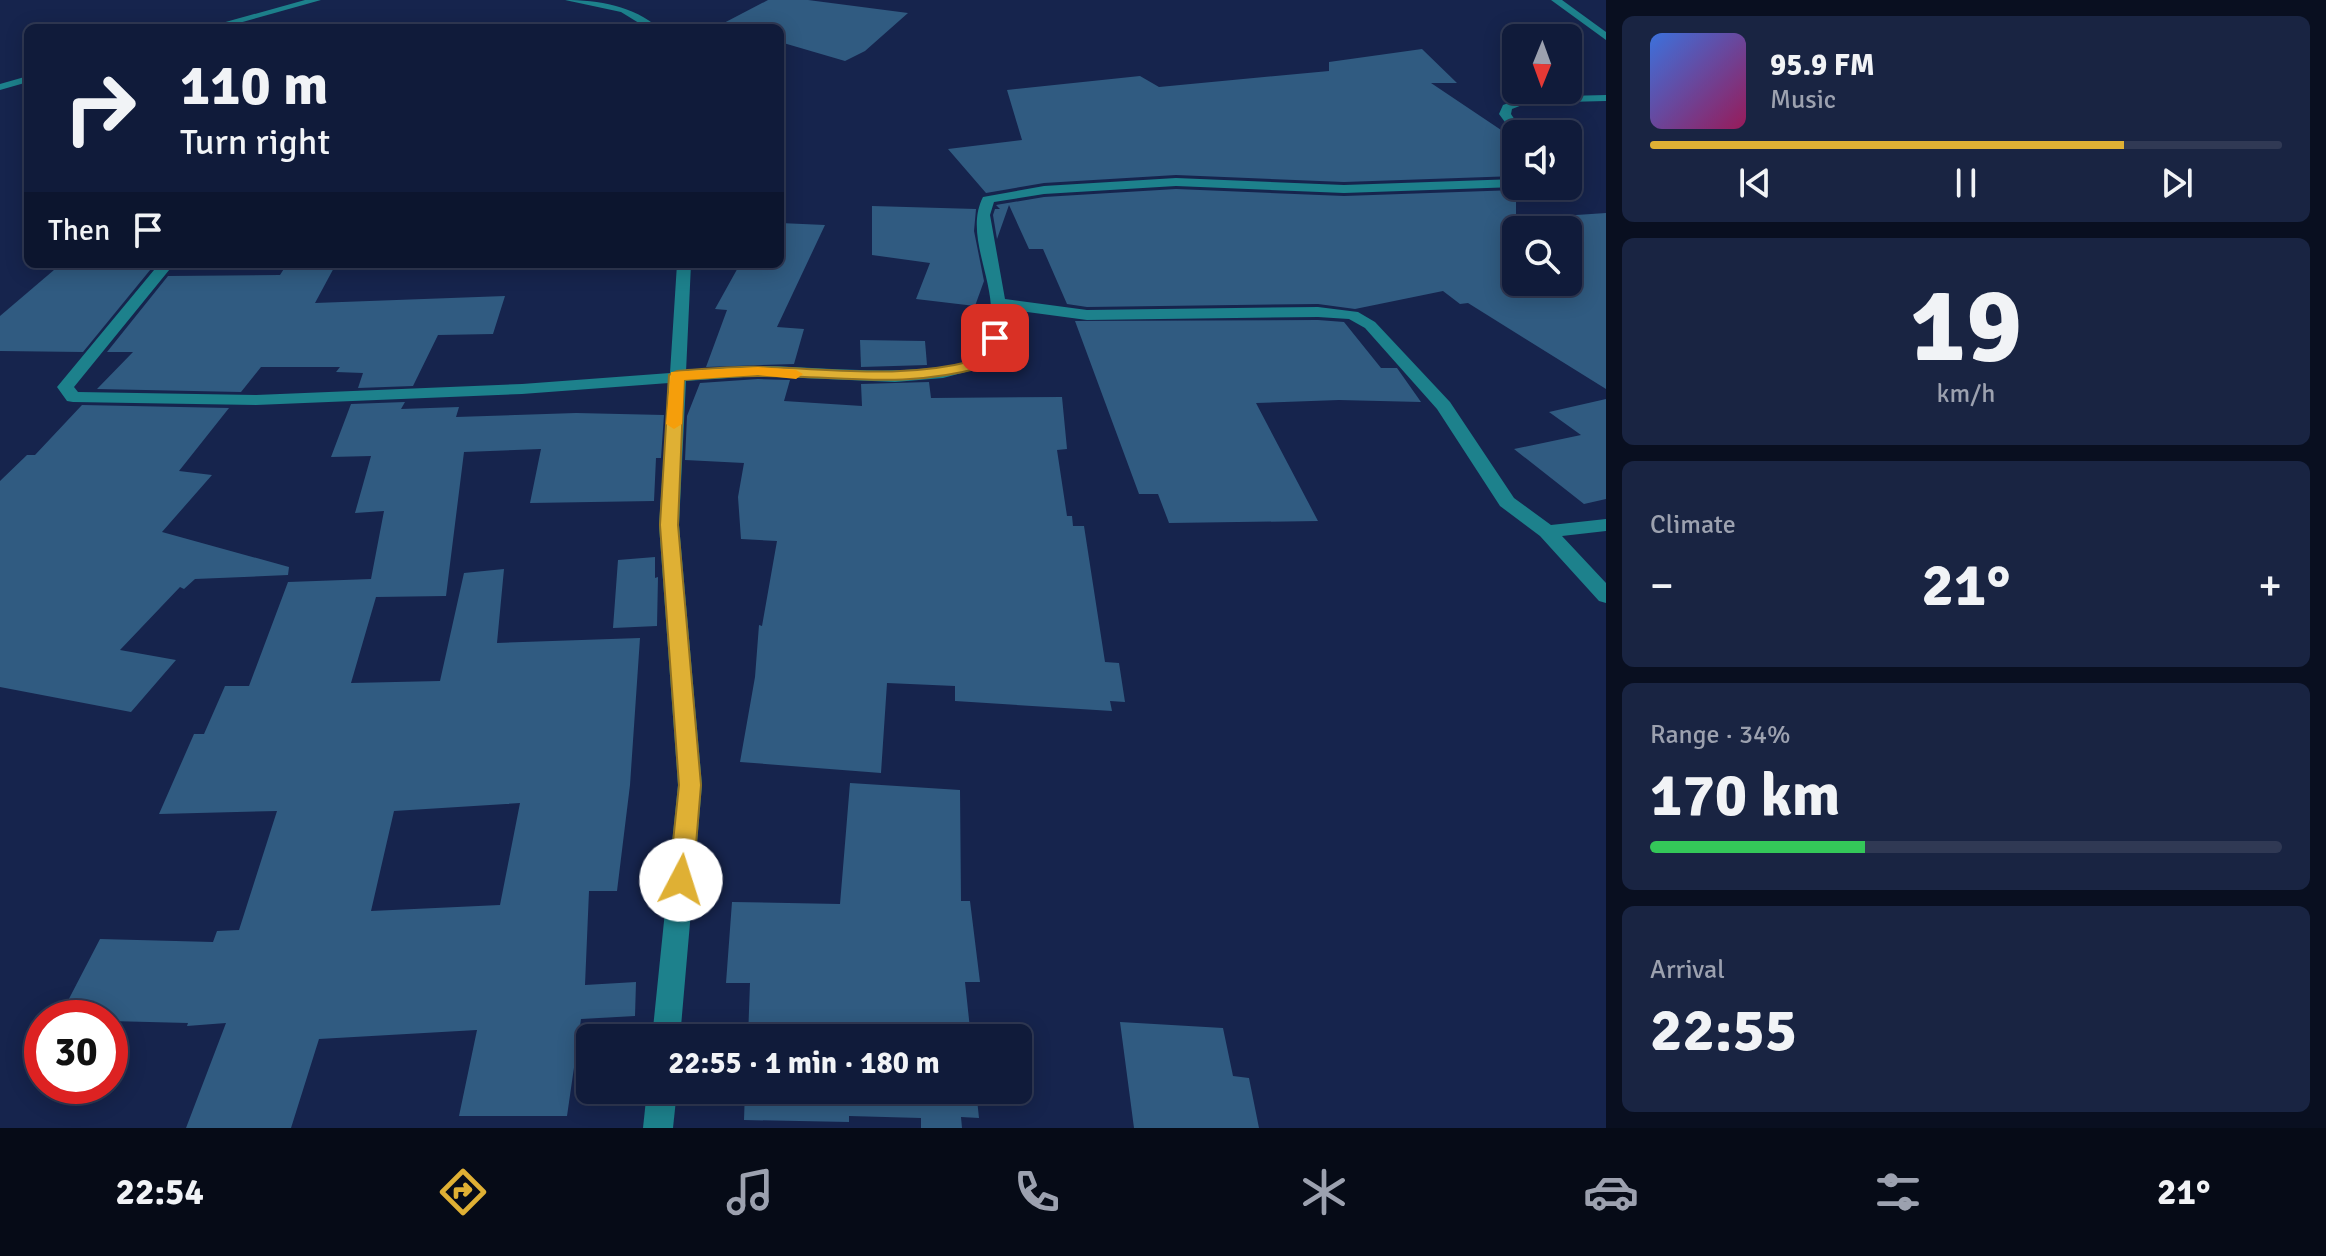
<!DOCTYPE html>
<meta charset="utf-8">
<style>
:root{--surface:#101b3a;--page:#192442;--text:#f1f3f6;--muted:#9ca1af;--line:#303954;--accent:#dfb034}
body{margin:0;font-family:Signika,sans-serif;background:var(--page);color:var(--text);height:100vh;display:flex;flex-direction:column;font-size:30px;white-space:nowrap}
*{box-sizing:border-box;margin:0}
p{font-size:26px;color:var(--muted)}
.icon{flex:none;width:44px;height:44px;fill:none;stroke:currentColor;stroke-width:2;stroke-linecap:round;stroke-linejoin:round}
.map{position:relative;flex:1;overflow:hidden}
.sheet{display:flex;flex-direction:column;gap:16px;padding:16px;background:#090f20;width:720px}
.sheet>*{flex:none}
.banner{position:absolute;left:24px;top:24px;width:760px;height:244px;border-radius:12px;box-shadow:0 4px 20px #0003,0 0 0 2px var(--line);background:#101b3a;color:var(--text);overflow:hidden}
.needle{width:52px;rotate:181deg}
.buttons{position:absolute;left:1502px;top:24px;display:grid;gap:16px}
.buttons a{display:grid;place-items:center;width:80px;height:80px;border-radius:12px;background:var(--surface);box-shadow:0 4px 20px #0003,0 0 0 2px var(--line);font-size:40px}
.speed{position:absolute;left:24px;top:1000px;display:flex;gap:16px;font-size:40px;font-weight:700;text-align:center}
.speed>*{display:grid;place-content:center;width:104px;height:104px;border-radius:50%;background:var(--surface);box-shadow:0 4px 20px #0003,0 0 0 2px var(--line);line-height:1}
.speed .limit{border:12px solid #d22;background:#fff;color:#111}
.pin{position:absolute;display:grid;place-items:center;width:68px;height:68px;color:#fff;margin:-34px;border-radius:16px;box-shadow:0 4px 12px #0006}
.me{position:absolute;width:88px;margin:-44px;rotate:5deg;stroke-linejoin:round;filter:drop-shadow(0 0 6px #0008)}
.turn{display:flex;align-items:center;gap:28px;height:168px;padding:0 24px;font-size:36px}
.turn .icon{width:104px;height:104px;stroke-width:2.5}
.turn b{display:block;font-size:56px;line-height:68px}
.then{display:flex;align-items:center;height:76px;padding:0 24px;background:#0003;gap:16px;font-size:30px}
.big{font-size:60px;font-weight:700;line-height:1.1}
.sheet .tile{flex:1;display:flex;flex-direction:column;justify-content:center;gap:12px;min-width:0;padding:0 28px;border-radius:12px;background:var(--page)}
.sheet .dial{align-items:center;gap:0}
.dial b{font-size:104px;line-height:1}
.song{display:flex;align-items:center;gap:24px}
.cover{width:96px;height:96px;border-radius:12px;background:linear-gradient(135deg,hsl(220 70% 55%),hsl(330 70% 35%))}
.played{height:8px;border-radius:4px;background:linear-gradient(90deg,var(--accent) 75%,var(--line) 75%)}
.keys{display:flex;justify-content:space-around;direction:ltr}
.heat{display:flex;justify-content:space-between;align-items:center;font-size:44px;direction:ltr}
.charge{height:12px;border-radius:6px;background:linear-gradient(90deg,#34c759 34%,var(--line) 0)}
.trip{position:absolute;left:576px;top:1024px;width:456px;height:80px;border-radius:12px;background:var(--surface);box-shadow:0 4px 20px #0003,0 0 0 2px var(--line);font-weight:700;line-height:80px;text-align:center}
.dock{display:flex;height:128px;justify-content:space-around;align-items:center;background:#060b17;color:var(--muted)}
.dock .icon{width:56px;height:56px}
.dock .selected{color:var(--accent)}
.dock b{font-size:36px;color:var(--text)}
main{display:flex;flex:1;min-height:0}
.map>svg:first-child{display:block}
</style>
<main>
<div class="map">
<svg width="1606" height="1128" viewBox="0 0 1606 1128">
<rect width="100%" height="100%" fill="#16244d"/>
<g fill="#305b81" fill-rule="evenodd">
<polygon points="768,0 808,0 908,13 865,51 845,61 780,42 780,28 730,28 720,25"/>
<polygon points="1422,49 1457,83 1431,83 1516,140 1516,176 1344,182 1176,175 1044,183 986,193 948,149 1022,140 1007,90 1140,76 1159,87 1329,71 1329,62"/>
<path d="M1176,189L1344,196L1516,190V219L1606,213V389L1468,303L1460,304L1443,291L1355,309L1318,304L1087,307L1067,304L1043,249H1029L1009,205L997,239L993,215L995,209H1000L996,205L1044,197ZM1516,230H1568V282H1516Z"/>
<polygon points="872,206 976,209 974,231 984,281 975,306 916,299 930,263 872,255"/>
<polygon points="780,223 825,225 777,327 804,329 794,364 706,367 727,310 715,309 740,264 780,264"/>
<polygon points="61,264 155,264 83,352 0,351 0,316"/>
<polygon points="287,264 336,264 315,303 505,296 493,334 438,335 413,386 358,388 363,373 336,372 340,367 261,367 241,392 97,389 133,352 107,352 168,276 280,275"/>
<polygon points="1318,320 1344,322 1381,368 1397,368 1421,402 1339,400 1256,403 1318,521 1169,523 1158,494 1139,494 1075,321"/>
<polygon points="860,340 925,341 927,365 861,367"/>
<polygon points="758,379 790,380 784,401 862,406 861,384 929,382 931,398 1062,397 1067,449 1057,450 1067,516 1072,516 1073,526 1084,526 1105,662 1119,663 1125,702 1110,701 1112,711 955,701 955,686 887,683 881,773 740,762 755,677 759,625 762,626 777,541 741,539 738,497 744,463 685,460 687,416 700,383"/>
<polygon points="1606,399 1606,499 1584,504 1514,449 1581,435 1549,412"/>
<path d="M405,402L401,409L459,407L456,417L576,413L664,415L661,458H656L654,501L530,503L541,449L464,452L446,596L376,597L351,683L440,681L464,573L504,569L497,643L640,638L630,785L617,891H589L585,985L636,982L635,1016L581,1019L567,1116H459L477,1030L319,1039L291,1128H186L226,1023L187,1026L188,1023L110,1021V1018H59L100,939L213,942L217,931L239,930L277,811L159,814L194,734H204L225,686H249L288,582L371,579L384,511L355,513L371,456L331,457L351,404ZM520,803L500,905L371,911L394,811Z"/>
<polygon points="82,405 229,408 179,471 212,475 162,532 289,567 288,575 195,579 184,589 180,587 120,650 176,660 131,712 0,687 0,481 27,455 35,455"/>
<polygon points="655,557 655,578 658,577 657,626 613,628 618,560"/>
<polygon points="850,783 960,790 961,901 970,901 980,982 965,982 971,1038 748,1038 750,983 726,983 732,902 840,904"/>
<polygon points="1120,1022 1223,1028 1233,1076 1249,1078 1259,1128 1134,1128"/>
<polygon points="745,1090 976,1090 979,1118 961,1117 962,1128 921,1128 921,1118 849,1116 849,1122 744,1120"/>
</g>
<g fill="none" stroke-linecap="round" stroke-linejoin="round">
<g fill="#1d818c" fill-rule="evenodd">
<polygon points="305,0 321,0 221,28 204,28"/>
<path d="M565,0C599,0 633,6 659,28H647L621,12Z"/>
<polygon points="1551,0 1562,0 1606,32 1606,40"/>
<polygon points="28,76 28,82 0,90 0,84"/>
<polygon points="1606,95 1606,101 1527,103 1512,109 1511,114 1524,134 1516,134 1516,137 1499,114 1503,105 1525,97"/>
<path d="M1176,178L1344,185L1516,179V186H1519L1516,187L1344,193L1176,186L1044,194L994,202L990,215L1005,299L1087,310L1318,307L1358,312L1375,322L1450,402L1514,498L1551,525L1606,519V531L1562,536L1606,583V603L1599,601L1540,536L1500,506L1437,409L1365,328L1349,319L1318,317L1087,320L1005,309L1003,338L984,367L943,378L895,382L758,376L686,381L679,525L702,785L680,1038H652L678,785L659,525L669,383L522,394L256,405L73,402L67,401L57,387L159,264H174L74,387L78,392L256,395L522,384L670,373L677,264H691L686,372C711,370 736,366 761,366C832,367 902,378 972,361C977,354 983,347 986,340C1006,294 961,240 983,197L1044,186Z"/>
<polygon points="647,1090 677,1090 673,1128 643,1128"/>
</g>
</g>
<path fill="#dfb034" stroke="#917222" stroke-width="2" d="M995,333L1002,338L983,367C900,390 840,375 758,376C733,376 708,378 684,380L678,525L701,785L693,880L689,887L681,890L673,887L669,880L679,785L660,525L669,375L677,371C705,369 735,366 763,367C834,369 904,379 972,361L990,335Z"/>
<polygon fill="#f59e0b" points="758,367 796,370 803,374 796,379 758,375 684,380 682,424 674,429 666,424 671,372"/>
</svg>
<div class="buttons">
<a><svg class="needle" viewBox="-14 -14 28 28"><path d="M0-13l5 13h-10z" fill="#e53935"/><path d="M0 13l5-13h-10z" fill="#9ca1af"/></svg></a>
<a><svg class="icon" aria-label="sound" viewBox="0 0 24 24"><path d="M4 9h4l5-4v14l-5-4H4zM17 9q2 3 0 6"/></svg></a>
<a><svg class="icon" aria-label="search" viewBox="0 0 24 24"><circle cx="10" cy="10" r="6"/><path d="M15 15l6 6"/></svg></a>
</div>
<div class="speed"><div class="limit">30</div></div>
<div class="pin" style="left:995px;top:338px;background:#d93025"><svg class="icon" aria-label="arrive" viewBox="0 0 24 24"><path d="M6 21V4h12l-3 4 3 4H6"/></svg></div>
<svg class="me" style="left:681px;top:880px" viewBox="-20 -20 40 40"><circle r="19" fill="#fff"/><path d="M0-13L10 11 0 6-10 11z" fill="#dfb034"/></svg>
<div class="trip">22:55 · 1 min · 180 m</div>
<div class="banner">
<div class="turn"><svg class="icon" aria-label="right" viewBox="0 0 24 24"><path d="M7 20v-9h11M14 6l5 5-5 5"/></svg><div><b>110 m</b>Turn right</div></div>
<div class="then">Then<svg class="icon" aria-label="arrive" viewBox="0 0 24 24"><path d="M6 21V4h12l-3 4 3 4H6"/></svg></div>
</div>
</div>
<section class="sheet">
<div class="tile">
<div class="song"><i class="cover"></i><div><b>95.9 FM</b><p>Music</p></div></div>
<div class="played"></div>
<div class="keys"><svg class="icon" aria-label="previous" viewBox="0 0 24 24"><path d="M18 5L8 12l10 7zM5 5v14"/></svg><svg class="icon" aria-label="pause" viewBox="0 0 24 24"><path d="M8 5v14M16 5v14"/></svg><svg class="icon" aria-label="next" viewBox="0 0 24 24"><path d="M6 5l10 7-10 7zM19 5v14"/></svg></div>
</div>
<div class="tile dial"><b>19</b><p>km/h</p></div>
<div class="tile"><p>Climate</p>
<div class="heat"><a>−</a><b class="big">21°</b><a>+</a></div>
</div>
<div class="tile"><p>Range · 34%</p><b class="big">170 km</b><div class="charge"></div></div>
<div class="tile"><p>Arrival</p><b class="big">22:55</b></div>
</section>
</main>
<nav class="dock">
<b>22:54</b>
<svg class="icon selected" aria-label="directions" viewBox="0 0 24 24"><path d="M12 3l9 9-9 9-9-9zM9 14v-3h6M13 9l2 2-2 2"/></svg>
<svg class="icon" aria-label="music" viewBox="0 0 24 24"><path d="M9 18V5l10-2v13"/><circle cx="6" cy="18" r="3"/><circle cx="16" cy="16" r="3"/></svg>
<svg class="icon" aria-label="phone" viewBox="0 0 24 24"><path d="M5 4h4l2 5-3 2q2 4 5 5l2-3 5 2v4C11 20 4 13 5 4z"/></svg>
<svg class="icon" aria-label="climate" viewBox="0 0 24 24"><path d="M12 3v18M4 7l16 10M4 17L20 7"/></svg>
<svg class="icon" aria-label="car" viewBox="0 0 24 24"><path d="M5 17H2v-5l4-1 3-4h7l3 4 3 1v5h-3M9 17h6M6 11h13"/><circle cx="7" cy="17" r="2"/><circle cx="17" cy="17" r="2"/></svg>
<svg class="icon" aria-label="filters" viewBox="0 0 24 24"><path d="M4 7h16M4 17h16"/><circle cx="9" cy="7" r="2"/><circle cx="15" cy="17" r="2"/></svg>
<b>21°</b>
</nav>
